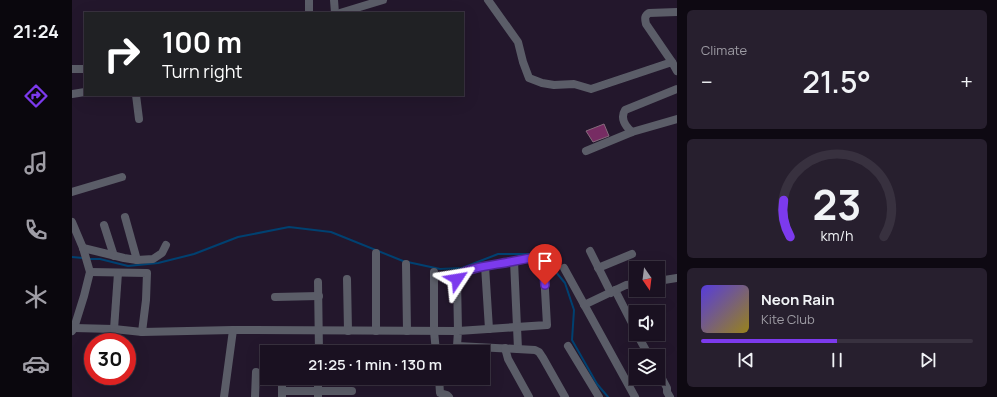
<!DOCTYPE html>
<meta charset="utf-8">
<style>
:root{--surface:#1a1121;--page:#271f2e;--text:#f1f3f6;--muted:#9f9da5;--line:#38313f;--accent:#7c3aed}
body{margin:0;font-family:Manrope,sans-serif;background:var(--page);color:var(--text);height:100vh;display:flex;flex-direction:column;font-size:15px;white-space:nowrap}
*{box-sizing:border-box;margin:0}
p{font-size:13px;color:var(--muted)}
.icon{flex:none;width:22px;height:22px;fill:none;stroke:currentColor;stroke-width:2;stroke-linecap:round;stroke-linejoin:round}
.map{position:relative;flex:1;overflow:hidden}
.panel{display:flex;flex-direction:column;gap:10px;padding:10px;background:#0e0912;width:320px}
.panel>*{flex:none}
.hud{position:absolute;left:12px;top:12px;width:380px;height:84px;border-radius:0px;box-shadow:0 4px 16px #0002,0 0 0 1px var(--line);background:#202124;color:#fff;overflow:hidden}
.needle{width:26px;rotate:166deg}
.buttons{position:absolute;left:557px;top:261px;display:grid;gap:8px}
.buttons a{display:grid;place-items:center;width:36px;height:36px;border-radius:0px;background:var(--surface);box-shadow:0 4px 16px #0002,0 0 0 1px var(--line);font-size:20px}
.speed{position:absolute;left:12px;top:333px;display:flex;gap:8px;font-size:20px;font-weight:700;text-align:center}
.speed>*{display:grid;place-content:center;width:52px;height:52px;border-radius:50%;background:var(--surface);box-shadow:0 4px 16px #0002,0 0 0 1px var(--line);line-height:1}
.speed .limit{border:6px solid #d22;background:#fff;color:#111}
.pin{position:absolute;display:grid;place-items:center;width:34px;height:34px;color:#fff;margin:-41px -17px;border-radius:50% 50% 50% 0;rotate:-45deg;box-shadow:0 0 4px #0007}
.pin .icon{rotate:45deg}
.me{position:absolute;width:44px;margin:-22px;rotate:57deg;stroke-linejoin:round;filter:drop-shadow(0 0 3px #0008)}
.turn{display:flex;align-items:center;gap:14px;height:84px;padding:0 12px;font-size:18px}
.turn .icon{width:52px;height:52px;stroke-width:2.5}
.turn b{display:block;font-size:28px;line-height:34px}
.big{font-size:30px;font-weight:600;line-height:1.1}
.panel .tile{flex:1;display:flex;flex-direction:column;justify-content:center;gap:6px;min-width:0;padding:0 14px;border-radius:6px;background:var(--page)}
.panel .dial{align-items:center;gap:0}
.dial svg{height:104px;overflow:visible;fill:none;stroke:var(--line);stroke-width:7;stroke-linecap:round;text-anchor:middle}
.dial text{fill:var(--text);stroke:none}
.song{display:flex;align-items:center;gap:12px}
.cover{width:48px;height:48px;border-radius:6px;background:linear-gradient(135deg,hsl(250 70% 55%),hsl(50 70% 35%))}
.played{height:4px;border-radius:2px;background:linear-gradient(90deg,var(--accent) 50%,var(--line) 50%)}
.keys{display:flex;justify-content:space-around;direction:ltr}
.heat{display:flex;justify-content:space-between;align-items:center;font-size:22px;direction:ltr}
.trip{position:absolute;left:188px;top:345px;width:230px;height:40px;border-radius:0px;background:var(--surface);box-shadow:0 4px 16px #0002,0 0 0 1px var(--line);font-weight:600;line-height:40px;text-align:center}
main{display:flex;flex:1;min-height:0}
.menu{display:flex;flex-direction:column;width:72px;justify-content:space-around;align-items:center;background:#0a070d;color:var(--muted)}
.menu .icon{width:28px;height:28px}
.menu .current{color:var(--accent)}
.menu b{font-size:18px;color:var(--text)}
.map>svg:first-child{display:block}
</style>
<main>
<nav class="menu">
<b>21:24</b>
<svg class="icon current" aria-label="directions" viewBox="0 0 24 24"><path d="M12 3l9 9-9 9-9-9zM9 14v-3h6M13 9l2 2-2 2"/></svg>
<svg class="icon" aria-label="music" viewBox="0 0 24 24"><path d="M9 18V5l10-2v13"/><circle cx="6" cy="18" r="3"/><circle cx="16" cy="16" r="3"/></svg>
<svg class="icon" aria-label="phone" viewBox="0 0 24 24"><path d="M5 4h4l2 5-3 2q2 4 5 5l2-3 5 2v4C11 20 4 13 5 4z"/></svg>
<svg class="icon" aria-label="climate" viewBox="0 0 24 24"><path d="M12 3v18M4 7l16 10M4 17L20 7"/></svg>
<svg class="icon" aria-label="car" viewBox="0 0 24 24"><path d="M5 17H2v-5l4-1 3-4h7l3 4 3 1v5h-3M9 17h6M6 11h13"/><circle cx="7" cy="17" r="2"/><circle cx="17" cy="17" r="2"/></svg>
</nav>
<div class="map">
<svg width="605" height="397" viewBox="0 0 605 397">
<rect width="100%" height="100%" fill="#23172c"/>
<g fill="none" stroke-linecap="round" stroke-linejoin="round">
<g stroke="#004171" stroke-width="2">
<polyline points="0,257 11,258"/>
<polyline points="17,259 28,259 56,266 86,263 122,254 166,237 217,227 259,232 331,261 368,269 390,268 426,254 463,254"/>
<polyline points="474,260 493,283 502,310 500,340 525,384 536,397"/>
</g>
</g>
<polygon fill="#772c63" stroke="#866b7c" points="532,124 537,136 521,142 514,131"/>
<g fill="none" stroke-linecap="round" stroke-linejoin="round">
<g stroke="#5b5d68" stroke-width="8">
<polyline points="237,0 237,13"/>
<polyline points="262,0 263,13"/>
<polyline points="416,0 446,42 451,62 457,78 470,83 482,85 502,84 519,89 600,62 605,71"/>
<polyline points="268,13 311,0"/>
<path d="M600,62L574,24C573,19 572,16 577,13L605,12"/>
<polyline points="0,69 13,69"/>
<polyline points="0,94 13,92"/>
<polyline points="64,95 67,119"/>
<path d="M560,132C553,126 548,118 553,110L605,89"/>
<polyline points="514,151 560,132 605,119"/>
<polyline points="0,192 50,177"/>
<polyline points="53,217 65,260"/>
<polyline points="0,222 11,248 18,272 12,296 2,328 0,331"/>
<polyline points="32,225 42,256"/>
<polyline points="11,248 52,258 65,260 81,259 90,253 94,245"/>
<polyline points="518,251 539,293"/>
<polyline points="304,253 304,331"/>
<polyline points="442,261 446,349"/>
<polyline points="334,264 335,331"/>
<polyline points="413,266 417,329"/>
<polyline points="492,268 563,397"/>
<polyline points="526,268 560,254"/>
<polyline points="18,272 75,273 74,300 70,332"/>
<polyline points="362,272 362,331 364,352"/>
<polyline points="275,279 276,331"/>
<polyline points="586,281 605,278"/>
<polyline points="246,282 247,352"/>
<polyline points="543,290 564,331"/>
<polyline points="203,297 247,296"/>
<polyline points="512,305 554,285 564,284"/>
<polyline points="2,328 42,329 70,332 161,330 386,331 385,279 385,276 389,273 413,266 435,263 471,255 475,325 386,331 385,346 463,350 467,352 471,358 493,397"/>
<polyline points="42,329 46,273"/>
<polyline points="565,334 577,356"/>
<polyline points="496,346 527,397"/>
<polyline points="433,348 436,359 457,397"/>
<polyline points="586,371 595,388 595,392 598,397"/>
<polyline points="367,378 368,393 375,395 377,397"/>
<polyline points="210,391 280,391"/>
<polyline points="152,397 161,330"/>
<polyline points="183,397 184,372"/>
<polyline points="210,397 210,378"/>
<polyline points="246,397 246,378"/>
</g>
</g>
<g fill="none" stroke-linecap="round" stroke-linejoin="round">
<g stroke="#51269a" stroke-width="10">
<path id="route" d="M385,279V276C396,267 423,265 437,262C448,260 460,258 471,255L473,285"/>
</g>
<use href="#route" stroke="#7c3aed" stroke-width="7"/>
</g>
</svg>
<div class="buttons">
<a><svg class="needle" viewBox="-14 -14 28 28"><path d="M0-13l5 13h-10z" fill="#e53935"/><path d="M0 13l5-13h-10z" fill="#9f9da5"/></svg></a>
<a><svg class="icon" aria-label="sound" viewBox="0 0 24 24"><path d="M4 9h4l5-4v14l-5-4H4zM17 9q2 3 0 6"/></svg></a>
<a><svg class="icon" aria-label="layers" viewBox="0 0 24 24"><path d="M12 4l9 5-9 5-9-5zM3 14l9 5 9-5"/></svg></a>
</div>
<div class="speed"><div class="limit">30</div></div>
<div class="pin" style="left:473px;top:285px;background:#d93025"><svg class="icon" aria-label="arrive" viewBox="0 0 24 24"><path d="M6 21V4h12l-3 4 3 4H6"/></svg></div>
<svg class="me" style="left:385px;top:279px" viewBox="-20 -20 40 40"><path d="M0-17L14 15 0 8-14 15z" fill="#7c3aed" stroke="#fff" stroke-width="4"/></svg>
<div class="trip">21:25 · 1 min · 130 m</div>
<div class="hud">
<div class="turn"><svg class="icon" aria-label="right" viewBox="0 0 24 24"><path d="M7 20v-9h11M14 6l5 5-5 5"/></svg><div><b>100 m</b>Turn right</div></div>
</div>
</div>
<section class="panel">
<div class="tile"><p>Climate</p>
<div class="heat"><a>−</a><b class="big">21.5°</b><a>+</a></div>
</div>
<div class="tile dial"><svg viewBox="0 0 100 80">
<path d="M14 69A42 42 0 1 1 86 69"/>
<path d="M14 69A42 42 0 0 1 9 41" stroke="#7c3aed"/>
<text x="50" y="56" font-size="32" font-weight="700">23</text>
<text x="50" y="72" font-size="11">km/h</text>
</svg></div>
<div class="tile">
<div class="song"><i class="cover"></i><div><b>Neon Rain</b><p>Kite Club</p></div></div>
<div class="played"></div>
<div class="keys"><svg class="icon" aria-label="previous" viewBox="0 0 24 24"><path d="M18 5L8 12l10 7zM5 5v14"/></svg><svg class="icon" aria-label="pause" viewBox="0 0 24 24"><path d="M8 5v14M16 5v14"/></svg><svg class="icon" aria-label="next" viewBox="0 0 24 24"><path d="M6 5l10 7-10 7zM19 5v14"/></svg></div>
</div>
</section>
</main>
